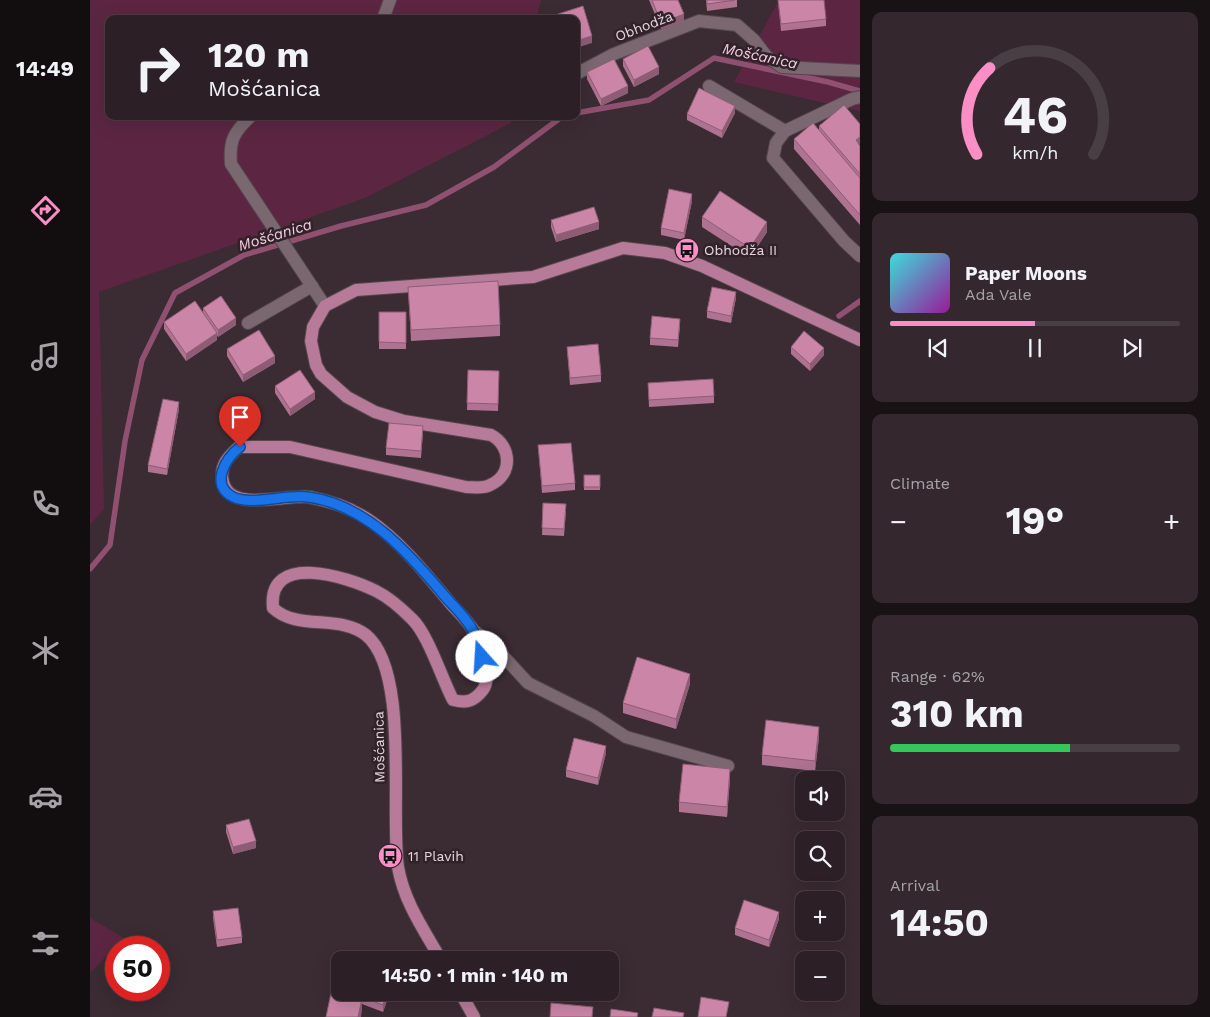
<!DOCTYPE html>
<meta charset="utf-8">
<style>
:root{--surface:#2c2026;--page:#34282e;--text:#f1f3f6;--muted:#a6a3a7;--line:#483e43;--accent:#fb8fc5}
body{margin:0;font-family:"Work Sans",sans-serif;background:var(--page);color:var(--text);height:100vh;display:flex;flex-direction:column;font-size:19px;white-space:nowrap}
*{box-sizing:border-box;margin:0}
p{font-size:16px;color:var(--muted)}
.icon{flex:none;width:28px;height:28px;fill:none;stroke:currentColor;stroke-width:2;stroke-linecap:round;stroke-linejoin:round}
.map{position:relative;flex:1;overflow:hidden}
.sheet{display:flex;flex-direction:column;gap:12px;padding:12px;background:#181215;width:350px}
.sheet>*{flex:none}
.guide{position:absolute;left:15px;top:15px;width:475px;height:105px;border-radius:10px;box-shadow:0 5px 20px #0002,0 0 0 1px var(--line);background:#2c2026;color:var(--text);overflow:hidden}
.fabs{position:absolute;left:705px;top:771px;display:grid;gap:10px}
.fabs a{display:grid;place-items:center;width:50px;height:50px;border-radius:10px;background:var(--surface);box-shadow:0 5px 20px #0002,0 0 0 1px var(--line);font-size:25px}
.speed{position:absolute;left:15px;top:936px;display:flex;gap:10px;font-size:25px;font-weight:700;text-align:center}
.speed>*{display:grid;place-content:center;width:65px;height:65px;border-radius:50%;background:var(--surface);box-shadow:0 5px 20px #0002,0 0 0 1px var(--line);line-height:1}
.speed .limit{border:8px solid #d22;background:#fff;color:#111}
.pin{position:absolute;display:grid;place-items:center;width:42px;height:42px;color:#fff;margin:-51px -21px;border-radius:50% 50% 50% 0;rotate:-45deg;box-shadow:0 0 5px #0007}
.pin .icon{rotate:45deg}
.me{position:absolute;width:55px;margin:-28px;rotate:341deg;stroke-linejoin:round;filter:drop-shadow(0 0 4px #0008)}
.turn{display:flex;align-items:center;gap:18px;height:105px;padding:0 20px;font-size:22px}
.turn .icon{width:65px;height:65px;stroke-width:2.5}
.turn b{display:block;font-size:35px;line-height:42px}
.big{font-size:38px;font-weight:700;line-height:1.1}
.sheet .widget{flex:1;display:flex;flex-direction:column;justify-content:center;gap:8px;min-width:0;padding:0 18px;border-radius:10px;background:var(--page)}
.sheet .dial{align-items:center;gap:0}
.dial svg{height:130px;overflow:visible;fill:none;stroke:var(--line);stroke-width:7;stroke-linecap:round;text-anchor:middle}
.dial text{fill:var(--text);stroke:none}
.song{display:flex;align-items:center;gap:15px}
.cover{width:60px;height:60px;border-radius:8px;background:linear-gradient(135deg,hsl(180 70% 55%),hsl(300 70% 35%))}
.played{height:5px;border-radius:2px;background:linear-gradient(90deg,var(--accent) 50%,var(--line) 50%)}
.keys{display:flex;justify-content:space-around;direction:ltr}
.heat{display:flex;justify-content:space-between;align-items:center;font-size:28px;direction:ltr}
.charge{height:8px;border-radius:4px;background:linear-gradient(90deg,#34c759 62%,var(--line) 0)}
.trip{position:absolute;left:241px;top:951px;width:288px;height:50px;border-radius:10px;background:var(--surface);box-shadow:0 5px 20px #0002,0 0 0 1px var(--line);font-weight:700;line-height:50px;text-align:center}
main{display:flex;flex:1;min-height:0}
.menu{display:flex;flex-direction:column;width:90px;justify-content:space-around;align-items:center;background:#120d0f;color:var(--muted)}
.menu .icon{width:35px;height:35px}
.menu .selected{color:var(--accent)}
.menu b{font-size:22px;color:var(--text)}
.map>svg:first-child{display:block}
</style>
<main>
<nav class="menu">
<b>14:49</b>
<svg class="icon selected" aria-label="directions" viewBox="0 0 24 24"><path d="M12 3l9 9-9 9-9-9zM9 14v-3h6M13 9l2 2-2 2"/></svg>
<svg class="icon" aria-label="music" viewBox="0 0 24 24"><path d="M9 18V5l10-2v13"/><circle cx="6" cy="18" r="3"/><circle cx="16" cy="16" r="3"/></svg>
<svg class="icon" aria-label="phone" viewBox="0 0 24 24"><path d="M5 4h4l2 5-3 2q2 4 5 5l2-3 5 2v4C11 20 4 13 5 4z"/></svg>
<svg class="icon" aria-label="climate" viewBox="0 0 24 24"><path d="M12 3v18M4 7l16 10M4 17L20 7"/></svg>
<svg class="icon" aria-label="car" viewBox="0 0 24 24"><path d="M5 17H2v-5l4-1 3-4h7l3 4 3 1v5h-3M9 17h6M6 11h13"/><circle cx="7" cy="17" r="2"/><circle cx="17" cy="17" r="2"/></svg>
<svg class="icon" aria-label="filters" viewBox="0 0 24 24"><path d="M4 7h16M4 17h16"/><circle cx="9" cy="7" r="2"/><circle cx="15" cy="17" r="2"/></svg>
</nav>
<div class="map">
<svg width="770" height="1017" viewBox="0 0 770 1017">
<rect width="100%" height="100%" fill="#3b2b33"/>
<g fill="#5c2642">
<polygon points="0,0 451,0 446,19 19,19 19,116 423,116 421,123 275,198 9,292 14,509 0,525"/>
<polygon points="689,0 770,0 770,111 644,82"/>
<polygon points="0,918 34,938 0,973"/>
</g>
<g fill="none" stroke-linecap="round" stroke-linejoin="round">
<g stroke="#905070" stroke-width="5.5">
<polyline points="486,113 559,100 624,58 738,82 770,91"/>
<polyline points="749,316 770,301"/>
<polyline points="0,569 20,545 35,441 52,360 85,293 154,255 251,226 336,205 404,167 473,116"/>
</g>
<g stroke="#54474d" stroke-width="14">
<g id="minor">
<polyline points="293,19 300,0"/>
<polyline points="486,74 524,54 609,21 647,25 664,40 677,57 692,67 770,71"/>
<polyline points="619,86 695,131"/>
<polyline points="770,97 762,99 695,131 686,143 683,158 754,241 770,256"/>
<path d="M161,116C144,132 139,140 141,164L235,306"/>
<polyline points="158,323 222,286"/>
<polyline points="382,629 403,645 438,683 504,716 536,737 638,766"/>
</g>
</g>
<g stroke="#54474d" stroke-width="14">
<g id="major">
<path d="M351,960C334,930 314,902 308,867C300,812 320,671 276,635C250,614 207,631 183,608C177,551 258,577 286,591C298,597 312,609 322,619C338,634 352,679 363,700C376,703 383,702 392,691C404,677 390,646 383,630C378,621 368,612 361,604C336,574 311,542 279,520C261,508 240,501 219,497C195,494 140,513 133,482C129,466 138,457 149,447H200L376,487C384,487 393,489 400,485C423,475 422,446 401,435L314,421L285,412L257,397L231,374L226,365L221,341L223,327L235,306L266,290L443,277L533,248L575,253L612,266L770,340"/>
<polyline points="370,992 384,1017"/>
</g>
</g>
<use href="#minor" stroke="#7a676f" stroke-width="12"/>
<use href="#major" stroke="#b77a98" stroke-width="12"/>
</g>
<g fill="#af7290">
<polygon points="559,0 588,0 594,21 571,29"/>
<polygon points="616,0 647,0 647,7 617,11"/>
<polygon points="688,0 736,19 736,26 691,31"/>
<polygon points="533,59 569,74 544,87 533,66"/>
<polygon points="497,72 538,93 511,106 497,79"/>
<polygon points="645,113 632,138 597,120 597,114"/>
<polygon points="729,126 769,144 770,146 770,225 704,149 704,139 729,131"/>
<polygon points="602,201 594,240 571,235 571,228"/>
<polygon points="612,217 677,232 660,258 612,227"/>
<polygon points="461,220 509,229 466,242 461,227"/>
<polygon points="318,287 410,325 410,336 321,341"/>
<polygon points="646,298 641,323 617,318 617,311"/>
<polygon points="113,308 146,325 128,337 127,335 127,340 96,361 74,329 74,322 113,313"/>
<rect x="289" y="312" width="27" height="37"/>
<polygon points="590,326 588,347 560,345 560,338"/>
<polygon points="477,347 511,375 511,382 480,385"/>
<polygon points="701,347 734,355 720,371 701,354"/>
<polygon points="137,349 185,363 153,382 137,356"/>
<polygon points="378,370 409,371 408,411 377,410"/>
<polygon points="558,383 624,396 624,403 559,407"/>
<polygon points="185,386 225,399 200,416 185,393"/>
<polygon points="89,409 77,475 58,472 58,465"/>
<polygon points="333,433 331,458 296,455 296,448"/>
<polygon points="448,445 485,483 485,490 452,493"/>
<rect x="494" y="475" width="16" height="15"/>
<polygon points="453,503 476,511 474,536 452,535"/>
<polygon points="600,684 586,729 533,713 533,703"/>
<polygon points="729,737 725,771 672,765 672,755"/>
<polygon points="516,753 508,785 476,777 476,770"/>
<polygon points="640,779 637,817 589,812 589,802"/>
<polygon points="136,825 166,848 143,854 136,832"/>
<polygon points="123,911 152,937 152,943 127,947 123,918"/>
<polygon points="689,919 679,947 645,935 645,928"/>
<polygon points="261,992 300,992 293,1012 272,1004 272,1010 261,997"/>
</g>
<g fill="#8e5d75">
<polygon points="594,14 594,21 571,29 571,23"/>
<polygon points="502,36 502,43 486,48 486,41"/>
<polygon points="569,67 569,74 544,87 544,80"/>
<polygon points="538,86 538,93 511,106 511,99"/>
<polygon points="645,106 645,113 632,138 632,131"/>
<polygon points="770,137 770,144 766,147 766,140"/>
<polygon points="602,194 602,201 594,240 594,233"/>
<polygon points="509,222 509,229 466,242 466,235"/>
<polygon points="677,222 677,232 660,258 660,248"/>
<polygon points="646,292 646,298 641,323 641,316"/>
<polygon points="146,318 146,325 128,337 128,330"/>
<polygon points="127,333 127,340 96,361 96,354"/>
<polygon points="734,348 734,355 720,371 720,364"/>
<polygon points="185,356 185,363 153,382 153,375"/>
<polygon points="225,392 225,399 200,416 200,409"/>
<polygon points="89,402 89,409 77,475 77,469"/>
<polygon points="600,674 600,684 586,729 586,719"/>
<polygon points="729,727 729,737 725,771 725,761"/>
<polygon points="516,746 516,753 508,785 508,778"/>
<polygon points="640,769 640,779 637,817 637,807"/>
<polygon points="166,841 166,848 143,854 143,847"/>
<polygon points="689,912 689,919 679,947 679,940"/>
<polygon points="297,992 300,992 293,1012 293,1005"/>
<polygon points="272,999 272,1010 271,1017 268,1017"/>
</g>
<g fill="#cb85a7" stroke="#8e5d75">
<polygon points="562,0 588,0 594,14 571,23"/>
<polygon points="617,0 645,0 617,4"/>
<polygon points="688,0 734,0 736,19 691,24"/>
<polygon points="493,6 502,36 486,41 486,19 460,19 459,17"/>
<polygon points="558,46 569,67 544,80 533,59"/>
<polygon points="524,59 538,86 511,99 497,72"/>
<polygon points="609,88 645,106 632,131 597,114"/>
<polygon points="754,105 770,124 770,137 766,140 770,146 770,174 729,126"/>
<polygon points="723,123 770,178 770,215 704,139"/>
<polygon points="579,189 602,194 594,233 571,228"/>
<polygon points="630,191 677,222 660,248 612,217"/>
<polygon points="504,207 509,222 466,235 461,220"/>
<polygon points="408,281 410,325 321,330 318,287"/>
<polygon points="622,287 646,292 641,316 617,311"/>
<polygon points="131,296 146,318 128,330 113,308"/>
<polygon points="105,301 127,333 96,354 74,322"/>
<polygon points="289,312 316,312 316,343 289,342"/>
<polygon points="562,316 590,319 588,340 560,338"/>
<polygon points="169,330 185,356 153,375 137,349"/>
<polygon points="714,331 734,348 720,364 701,347"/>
<polygon points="508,344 511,375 480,378 477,347"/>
<polygon points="210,370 225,392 200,409 185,386"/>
<polygon points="378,370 409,371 408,404 377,403"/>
<polygon points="623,379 624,396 559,400 558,383"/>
<polygon points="73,399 89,402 77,469 58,465"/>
<polygon points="299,423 333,426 331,451 296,448"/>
<polygon points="481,443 485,483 452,486 448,445"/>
<rect x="494" y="475" width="16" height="12"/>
<polygon points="453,503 476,504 474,529 452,528"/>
<polygon points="547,657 600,674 586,719 533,703"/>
<polygon points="676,720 729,727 725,761 672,755"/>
<polygon points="484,738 516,746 508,778 476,770"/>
<polygon points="593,764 640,769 637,807 589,802"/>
<polygon points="159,819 166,841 143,847 136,825"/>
<polygon points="654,900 689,912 679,940 645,928"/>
<polygon points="148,908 152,937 127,940 123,911"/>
<polygon points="261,992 297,992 293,1005 261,993"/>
<polygon points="241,993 272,999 268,1017 236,1017"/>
<polygon points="611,997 639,1002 636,1017 608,1017"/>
<polygon points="461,1003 503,1007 502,1017 460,1017"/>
<polygon points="564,1008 594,1013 593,1017 562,1017"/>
<polygon points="521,1009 548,1013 547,1017 520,1017"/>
</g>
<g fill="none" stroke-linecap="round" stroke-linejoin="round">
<g stroke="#114b97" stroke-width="12">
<path id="route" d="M150,447C136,458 119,485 143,497C162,506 196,494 218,497C276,505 317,551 353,594C362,605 375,616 382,629C387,637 389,648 392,657"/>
</g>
<use href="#route" stroke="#1a73e8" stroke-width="9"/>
</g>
<defs>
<g id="bus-disc" transform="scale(1.25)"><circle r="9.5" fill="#fb8fc5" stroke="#312229"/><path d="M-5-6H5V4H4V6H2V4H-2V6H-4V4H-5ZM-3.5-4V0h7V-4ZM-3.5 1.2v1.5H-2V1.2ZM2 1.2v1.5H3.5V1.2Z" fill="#111"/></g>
</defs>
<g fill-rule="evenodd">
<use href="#bus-disc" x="597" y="250"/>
<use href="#bus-disc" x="300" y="856"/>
</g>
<g text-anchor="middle" stroke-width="5" stroke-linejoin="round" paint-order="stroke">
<g font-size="14" fill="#e3d8dd" stroke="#312229">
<text transform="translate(554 26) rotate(-21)" y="5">Obhodža</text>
<text transform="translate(289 747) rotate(-91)" y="5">Mošćanica</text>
</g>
<g font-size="14" fill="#e3d8dd" stroke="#312229" text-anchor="start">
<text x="614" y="255">Obhodža II</text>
<text x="318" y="861">11 Plavih</text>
</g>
<g font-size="15" font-style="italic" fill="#f7d0e1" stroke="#312229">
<text transform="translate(670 56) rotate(12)" y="5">Mošćanica</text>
<text transform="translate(185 235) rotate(-17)" y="5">Mošćanica</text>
</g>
</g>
</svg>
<div class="fabs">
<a><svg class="icon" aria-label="sound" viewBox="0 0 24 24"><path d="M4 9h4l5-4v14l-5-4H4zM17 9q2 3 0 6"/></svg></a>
<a><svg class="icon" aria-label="search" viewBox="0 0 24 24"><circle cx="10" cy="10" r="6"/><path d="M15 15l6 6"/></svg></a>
<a>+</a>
<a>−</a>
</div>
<div class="speed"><div class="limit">50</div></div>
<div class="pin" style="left:150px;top:447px;background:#d93025"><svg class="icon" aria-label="arrive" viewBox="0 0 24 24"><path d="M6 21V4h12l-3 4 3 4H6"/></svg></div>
<svg class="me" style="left:392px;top:657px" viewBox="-20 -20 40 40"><circle r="19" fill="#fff"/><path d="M0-13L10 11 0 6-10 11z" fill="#1a73e8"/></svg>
<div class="trip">14:50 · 1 min · 140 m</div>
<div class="guide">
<div class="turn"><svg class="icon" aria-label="right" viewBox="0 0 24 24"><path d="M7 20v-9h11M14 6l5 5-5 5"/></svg><div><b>120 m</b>Mošćanica</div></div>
</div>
</div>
<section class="sheet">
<div class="widget dial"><svg viewBox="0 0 100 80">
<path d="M14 69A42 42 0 1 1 86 69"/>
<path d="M14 69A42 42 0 0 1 22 16" stroke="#fb8fc5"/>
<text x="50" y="56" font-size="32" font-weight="700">46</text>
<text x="50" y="72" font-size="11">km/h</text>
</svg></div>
<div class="widget">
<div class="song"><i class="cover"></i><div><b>Paper Moons</b><p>Ada Vale</p></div></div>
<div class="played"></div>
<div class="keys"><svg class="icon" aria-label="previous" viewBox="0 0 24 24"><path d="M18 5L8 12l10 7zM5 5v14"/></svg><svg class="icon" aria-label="pause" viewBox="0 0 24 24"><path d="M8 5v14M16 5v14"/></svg><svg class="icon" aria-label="next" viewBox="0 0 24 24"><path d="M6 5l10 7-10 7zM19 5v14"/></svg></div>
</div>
<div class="widget"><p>Climate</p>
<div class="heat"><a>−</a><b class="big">19°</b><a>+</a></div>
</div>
<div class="widget"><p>Range · 62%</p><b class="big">310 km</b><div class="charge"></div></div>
<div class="widget"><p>Arrival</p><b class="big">14:50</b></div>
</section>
</main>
